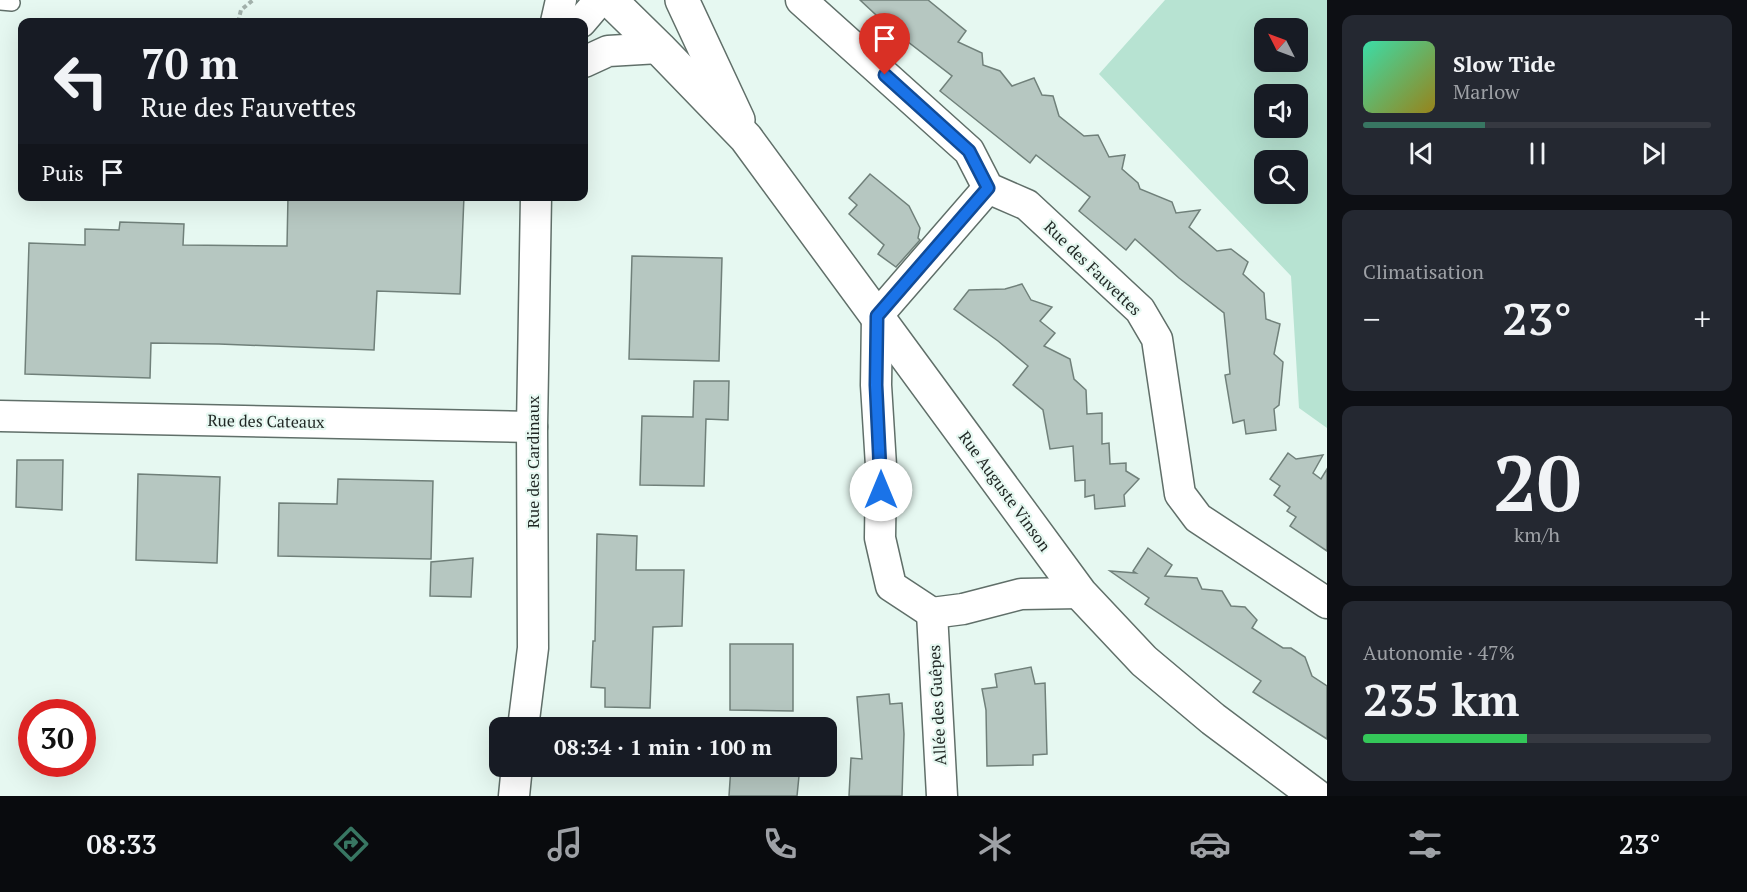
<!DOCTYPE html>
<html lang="fr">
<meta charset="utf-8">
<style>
:root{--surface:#171b24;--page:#242831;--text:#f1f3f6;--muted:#9ea1a6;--line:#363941;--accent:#387662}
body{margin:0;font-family:"PT Serif",serif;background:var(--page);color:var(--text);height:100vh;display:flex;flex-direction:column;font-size:22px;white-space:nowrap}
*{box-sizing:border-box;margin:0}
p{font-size:20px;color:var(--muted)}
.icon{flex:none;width:33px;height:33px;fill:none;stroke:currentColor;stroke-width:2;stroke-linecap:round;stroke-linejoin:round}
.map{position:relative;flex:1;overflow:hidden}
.details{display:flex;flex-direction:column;gap:15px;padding:15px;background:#0d0f14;width:420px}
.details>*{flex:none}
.banner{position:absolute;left:18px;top:18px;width:570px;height:183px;border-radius:12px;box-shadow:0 6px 24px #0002;background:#171b24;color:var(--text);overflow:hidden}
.needle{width:39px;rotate:312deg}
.fabs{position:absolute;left:1254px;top:18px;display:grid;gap:12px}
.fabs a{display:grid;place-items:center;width:54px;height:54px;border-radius:12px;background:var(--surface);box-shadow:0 6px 24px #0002;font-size:30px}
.speed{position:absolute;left:18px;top:699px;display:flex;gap:12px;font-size:30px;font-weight:700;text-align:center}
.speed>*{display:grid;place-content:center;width:78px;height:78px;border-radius:50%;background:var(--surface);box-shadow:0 6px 24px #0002;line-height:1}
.speed .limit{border:9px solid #d22;background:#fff;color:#111}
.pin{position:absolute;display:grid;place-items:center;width:51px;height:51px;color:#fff;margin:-62px -26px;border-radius:50% 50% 50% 0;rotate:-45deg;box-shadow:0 0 6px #0007}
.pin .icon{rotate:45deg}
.me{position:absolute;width:66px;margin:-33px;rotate:0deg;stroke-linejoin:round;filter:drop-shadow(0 0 4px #0008)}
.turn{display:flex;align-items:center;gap:21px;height:126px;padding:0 24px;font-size:27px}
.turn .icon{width:78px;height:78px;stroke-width:2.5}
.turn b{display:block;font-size:42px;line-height:51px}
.then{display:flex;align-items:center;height:57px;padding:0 24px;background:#0003;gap:12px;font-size:22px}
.big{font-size:45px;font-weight:700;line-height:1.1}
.details .card{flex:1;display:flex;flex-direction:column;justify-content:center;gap:9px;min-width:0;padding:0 21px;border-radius:12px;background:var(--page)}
.details .dial{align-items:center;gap:0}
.dial b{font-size:78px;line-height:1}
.song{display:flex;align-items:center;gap:18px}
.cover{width:72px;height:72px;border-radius:9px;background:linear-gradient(135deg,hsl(160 70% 55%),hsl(50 70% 35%))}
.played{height:6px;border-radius:3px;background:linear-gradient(90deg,var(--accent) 35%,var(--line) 35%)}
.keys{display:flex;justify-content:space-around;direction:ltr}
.heat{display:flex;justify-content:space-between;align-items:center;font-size:33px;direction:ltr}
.charge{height:9px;border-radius:4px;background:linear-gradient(90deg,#34c759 47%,var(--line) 0)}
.trip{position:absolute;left:489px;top:717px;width:348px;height:60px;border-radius:12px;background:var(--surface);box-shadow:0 6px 24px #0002;font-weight:700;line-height:60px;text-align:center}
.dock{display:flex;height:96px;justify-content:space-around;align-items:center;background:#090b0e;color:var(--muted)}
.dock .icon{width:42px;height:42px}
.dock .current{color:var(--accent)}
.dock b{font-size:27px;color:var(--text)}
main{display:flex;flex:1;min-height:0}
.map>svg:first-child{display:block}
</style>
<main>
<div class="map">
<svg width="1327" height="796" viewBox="0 0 1327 796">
<rect width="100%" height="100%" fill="#e6f8f1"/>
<path fill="#b7e3d2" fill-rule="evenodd" d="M1165,0H1327V428L1299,408L1291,276L1099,74ZM1264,28H1298V62H1264ZM1264,94H1298V128H1264ZM1264,160H1298V194H1264Z"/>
<g fill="#b6c7c1" stroke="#70807a" stroke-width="1.5">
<polygon points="860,0 928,0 966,31 958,42 982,53 983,65 1000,71 1012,86 1034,78 1042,95 1053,96 1059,116 1084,136 1098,135 1109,157 1125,155 1122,169 1138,183 1140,189 1172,202 1176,213 1200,210 1189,227 1217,251 1231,249 1248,262 1243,274 1264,293 1266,319 1280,324 1274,354 1283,362 1279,405 1274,409 1276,430 1246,434 1244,420 1233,423 1225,375 1230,374 1224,313 1179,278 1135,239 1126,250 1079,211 1090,197 1036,155 1030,163 940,91 952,76 890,28"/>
<polygon points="870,174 909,206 920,228 918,238 920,240 896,267 878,254 884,245 849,214 857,205 849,198"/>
<polygon points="288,196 464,196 460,294 377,291 374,350 219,344 151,343 150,378 25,374 29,243 85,245 85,229 119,230 120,222 184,224 183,245 287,246"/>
<polygon points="632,256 722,258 719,361 629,359"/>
<polygon points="1022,284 1031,300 1052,307 1040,321 1055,333 1044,346 1070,359 1074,379 1086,390 1087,414 1102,413 1102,444 1109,443 1110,464 1126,463 1126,471 1139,479 1124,495 1125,506 1095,509 1094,495 1085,497 1085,480 1075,481 1073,446 1050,449 1043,410 1013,385 1028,366 998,341 954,309 969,290 1005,289"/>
<polygon points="694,381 729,381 728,420 706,419 704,486 640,485 642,416 693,417"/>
<polygon points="1288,453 1296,459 1323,455 1313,473 1321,479 1327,469 1327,551 1290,526 1296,517 1287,511 1290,507 1274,495 1280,486 1270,479"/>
<polygon points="17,460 63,460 62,510 16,507"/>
<polygon points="138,474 220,477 217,563 136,560"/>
<polygon points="338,479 433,481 431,559 278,556 279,503 337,504"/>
<polygon points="597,534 637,536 636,570 684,570 682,626 653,627 650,708 605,707 605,688 591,687 593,641 595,641"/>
<polygon points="1148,548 1172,565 1165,576 1197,578 1202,589 1222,591 1231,606 1245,607 1257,620 1252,628 1283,648 1291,648 1305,657 1312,676 1327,686 1327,739 1253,692 1261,681 1145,604 1149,598 1110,571 1136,573 1133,571"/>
<polygon points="473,558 471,597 430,596 431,562"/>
<polygon points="730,644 793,644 793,711 730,710"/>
<polygon points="1031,667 1035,684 1045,683 1047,754 1033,755 1033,765 987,766 986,710 982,689 997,687 995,674"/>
<polygon points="889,694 890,704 902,703 904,734 902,796 849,796 851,758 862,759 857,697"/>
<polygon points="731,766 800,766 797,796 729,796"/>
</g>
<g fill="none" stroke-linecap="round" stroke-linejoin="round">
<g stroke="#606f69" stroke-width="18">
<polyline id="lane" points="0,2 12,3"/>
</g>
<g stroke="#606f69" stroke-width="33">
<g id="street">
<polyline points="801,0 969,151 988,188 1027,205 1140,310 1157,339 1180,494 1198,518 1327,603"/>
<polyline points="556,22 561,0"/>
<polyline points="581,22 598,2"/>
<polyline points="584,62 608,51 659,48"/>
<polyline points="988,188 877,316 876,385 881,466 880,538 891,586 932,613 963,609 1021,594 1080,593"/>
<polyline points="0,416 532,427"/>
<polyline points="932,613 942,796"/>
<polyline points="523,728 533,648 532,427 536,196"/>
<polyline points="514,796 517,766"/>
</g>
</g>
<g stroke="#606f69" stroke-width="36">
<g id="secondary">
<polyline points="682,0 738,120"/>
<polyline points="613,3 659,48 746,138 1080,593 1144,661 1213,719 1316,796"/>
</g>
</g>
<polyline stroke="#a2b1ab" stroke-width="4" stroke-dasharray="4.5 3" stroke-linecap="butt" points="238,22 241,10 253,0"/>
<use href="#lane" stroke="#fff" stroke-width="15"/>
<use href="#street" stroke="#fff" stroke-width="30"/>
<use href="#secondary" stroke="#fff" stroke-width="33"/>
</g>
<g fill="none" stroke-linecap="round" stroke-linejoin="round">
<g stroke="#114b97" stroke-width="15">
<polyline id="route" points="881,490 876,385 877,316 988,188 969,151 885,75"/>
</g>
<use href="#route" stroke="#1a73e8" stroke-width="10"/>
</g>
<g text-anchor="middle" stroke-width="4.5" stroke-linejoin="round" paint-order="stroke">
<g font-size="16" fill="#1f2623" stroke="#e6f8f1">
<text transform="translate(1093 268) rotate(44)" y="6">Rue des Fauvettes</text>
<text transform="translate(266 421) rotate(1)" y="6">Rue des Cateaux</text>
<text transform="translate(533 462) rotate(-90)" y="6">Rue des Cardinaux</text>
<text transform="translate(1005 491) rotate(54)" y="6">Rue Auguste Vinson</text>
<text transform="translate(937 705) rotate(-93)" y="6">Allée des Guêpes</text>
</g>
</g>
</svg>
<div class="fabs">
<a><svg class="needle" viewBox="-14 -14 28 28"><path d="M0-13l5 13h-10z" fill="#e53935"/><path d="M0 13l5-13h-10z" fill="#9ea1a6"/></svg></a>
<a><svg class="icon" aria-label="sound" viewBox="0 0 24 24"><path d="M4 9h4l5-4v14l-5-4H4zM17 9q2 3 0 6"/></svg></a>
<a><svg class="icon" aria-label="search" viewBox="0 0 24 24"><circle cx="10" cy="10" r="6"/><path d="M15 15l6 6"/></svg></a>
</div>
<div class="speed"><div class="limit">30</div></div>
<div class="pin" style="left:885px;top:75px;background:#d93025"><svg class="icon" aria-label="arrive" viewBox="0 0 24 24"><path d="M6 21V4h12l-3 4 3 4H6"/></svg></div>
<svg class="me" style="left:881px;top:490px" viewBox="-20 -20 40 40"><circle r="19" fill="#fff"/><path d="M0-13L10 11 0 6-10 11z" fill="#1a73e8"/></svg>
<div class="trip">08:34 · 1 min · 100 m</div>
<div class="banner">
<div class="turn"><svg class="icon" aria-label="left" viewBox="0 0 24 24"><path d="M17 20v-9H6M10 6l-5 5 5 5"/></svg><div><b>70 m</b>Rue des Fauvettes</div></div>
<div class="then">Puis<svg class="icon" aria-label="arrive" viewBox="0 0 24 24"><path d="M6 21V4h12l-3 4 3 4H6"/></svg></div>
</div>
</div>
<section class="details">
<div class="card">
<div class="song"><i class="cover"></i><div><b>Slow Tide</b><p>Marlow</p></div></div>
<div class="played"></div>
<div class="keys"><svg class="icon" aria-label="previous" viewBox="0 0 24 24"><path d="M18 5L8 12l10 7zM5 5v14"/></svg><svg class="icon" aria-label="pause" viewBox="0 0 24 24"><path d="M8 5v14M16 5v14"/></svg><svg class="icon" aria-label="next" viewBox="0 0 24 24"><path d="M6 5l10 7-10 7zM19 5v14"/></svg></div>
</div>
<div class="card"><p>Climatisation</p>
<div class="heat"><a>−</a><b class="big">23°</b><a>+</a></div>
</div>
<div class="card dial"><b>20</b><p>km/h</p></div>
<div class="card"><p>Autonomie · 47%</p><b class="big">235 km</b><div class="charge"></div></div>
</section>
</main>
<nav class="dock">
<b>08:33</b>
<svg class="icon current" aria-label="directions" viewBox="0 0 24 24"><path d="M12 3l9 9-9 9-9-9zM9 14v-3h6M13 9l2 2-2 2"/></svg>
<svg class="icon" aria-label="music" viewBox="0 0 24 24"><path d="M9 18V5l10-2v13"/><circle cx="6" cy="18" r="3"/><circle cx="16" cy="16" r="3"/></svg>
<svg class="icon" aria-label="phone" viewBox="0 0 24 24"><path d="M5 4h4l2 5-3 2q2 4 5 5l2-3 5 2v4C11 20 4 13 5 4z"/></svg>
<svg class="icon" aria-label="climate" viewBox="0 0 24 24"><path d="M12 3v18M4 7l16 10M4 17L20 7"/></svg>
<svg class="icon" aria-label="car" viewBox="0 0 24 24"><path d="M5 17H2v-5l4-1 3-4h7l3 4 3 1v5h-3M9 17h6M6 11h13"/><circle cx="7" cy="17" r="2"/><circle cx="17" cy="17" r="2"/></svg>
<svg class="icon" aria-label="filters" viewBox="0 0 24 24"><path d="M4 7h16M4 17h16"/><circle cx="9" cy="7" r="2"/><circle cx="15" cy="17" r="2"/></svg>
<b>23°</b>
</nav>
